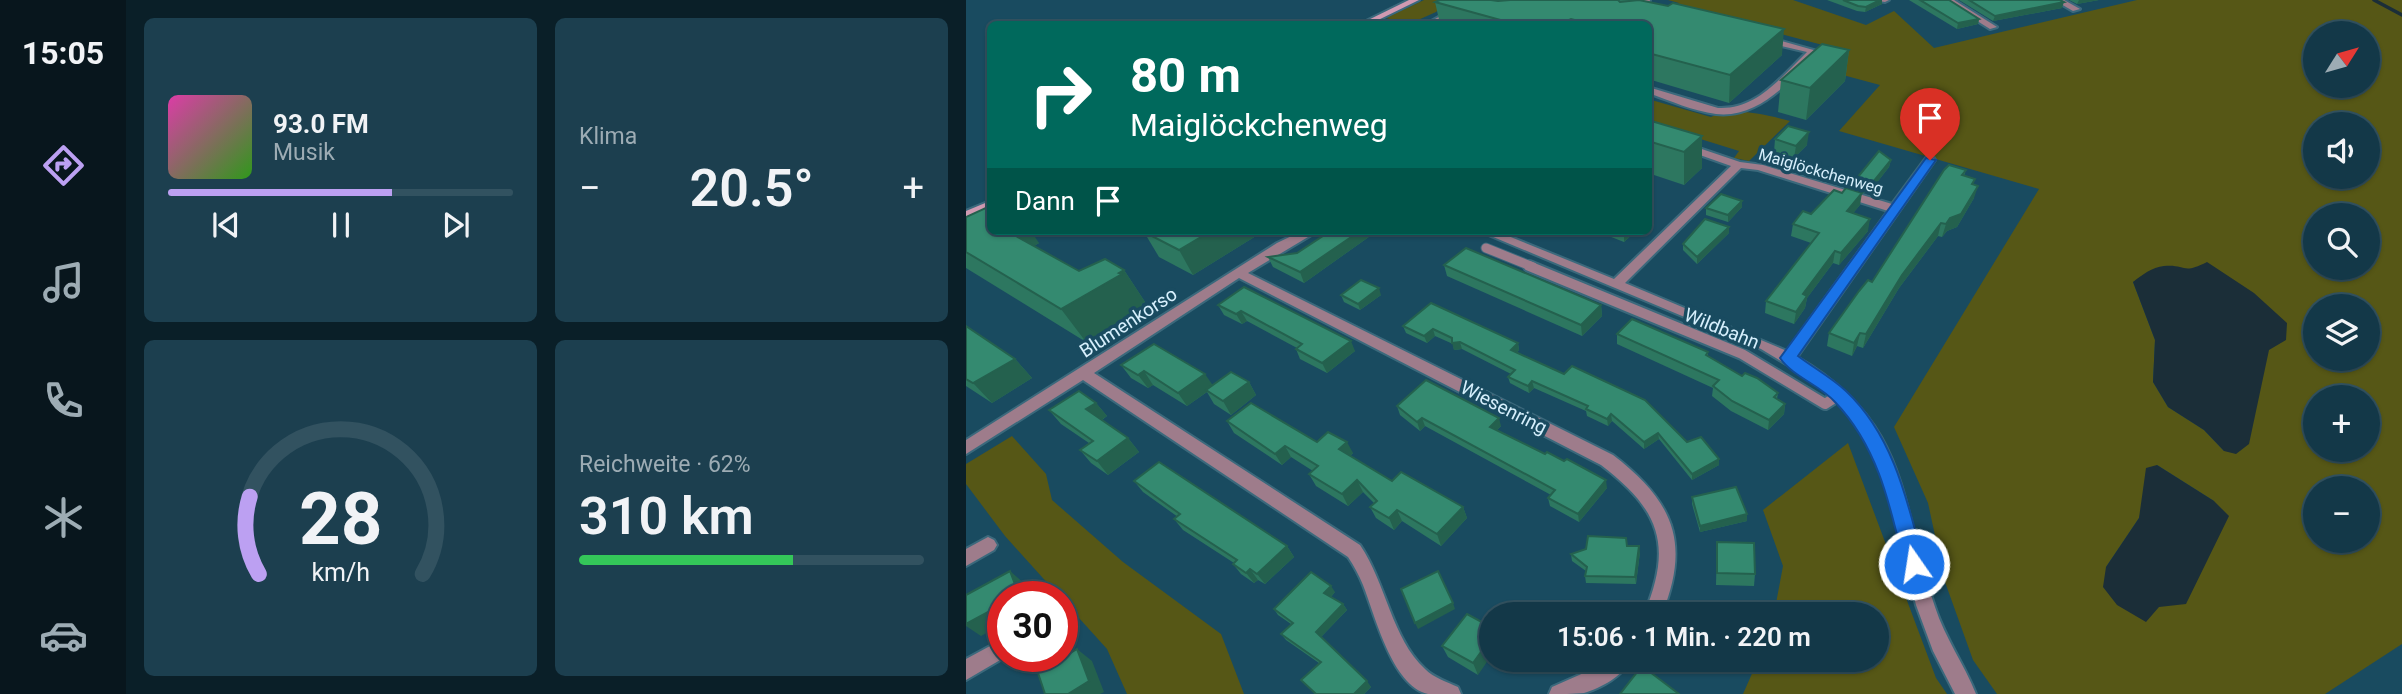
<!DOCTYPE html>
<html lang="de">
<meta charset="utf-8">
<style>
:root{--surface:#133848;--page:#1c3f4f;--text:#f1f3f6;--muted:#9dacb4;--line:#325260;--accent:#bca0f2}
body{margin:0;font-family:Roboto,sans-serif;background:var(--page);color:var(--text);height:100vh;display:flex;flex-direction:column;font-size:26px;white-space:nowrap}
*{box-sizing:border-box;margin:0}
p{font-size:23px;color:var(--muted)}
.icon{flex:none;width:38px;height:38px;fill:none;stroke:currentColor;stroke-width:2;stroke-linecap:round;stroke-linejoin:round}
.map{position:relative;flex:1;overflow:hidden}
.drawer{display:flex;flex-direction:column;gap:18px;padding:18px;background:#0a1f28;width:840px}
.drawer>*{flex:none}
.banner{position:absolute;left:21px;top:21px;width:665px;height:214px;border-radius:10px;box-shadow:0 2px 5px #0004,0 0 0 2px var(--line);background:#00695c;color:#fff;overflow:hidden}
.needle{width:46px;rotate:53deg}
.tools{position:absolute;left:1337px;top:21px;display:grid;gap:14px}
.tools a{display:grid;place-items:center;width:77px;height:77px;border-radius:50%;background:var(--surface);box-shadow:0 2px 5px #0004,0 0 0 2px var(--line);font-size:35px}
.speed{position:absolute;left:21px;top:581px;display:flex;gap:14px;font-size:35px;font-weight:700;text-align:center}
.speed>*{display:grid;place-content:center;width:91px;height:91px;border-radius:50%;background:var(--surface);box-shadow:0 2px 5px #0004,0 0 0 2px var(--line);line-height:1}
.speed .limit{border:10px solid #d22;background:#fff;color:#111}
.pin{position:absolute;display:grid;place-items:center;width:60px;height:60px;color:#fff;margin:-72px -30px;border-radius:50% 50% 50% 0;rotate:-45deg;box-shadow:0 0 7px #0007}
.pin .icon{rotate:45deg}
.me{position:absolute;width:77px;margin:-38px;rotate:347deg;stroke-linejoin:round;filter:drop-shadow(0 0 5px #0008)}
.turn{display:flex;align-items:center;gap:24px;height:147px;padding:0 28px;font-size:32px}
.turn .icon{width:91px;height:91px;stroke-width:2.5}
.turn b{display:block;font-size:49px;line-height:60px}
.then{display:flex;align-items:center;height:66px;padding:0 28px;background:#0003;gap:14px;font-size:26px}
.big{font-size:52px;font-weight:600;line-height:1.1}
.drawer .card{flex:1;display:flex;flex-direction:column;justify-content:center;gap:10px;min-width:0;padding:0 24px;border-radius:10px;background:var(--page)}
.drawer .dial{align-items:center;gap:0}
.dial svg{height:182px;overflow:visible;fill:none;stroke:var(--line);stroke-width:7;stroke-linecap:round;text-anchor:middle}
.dial text{fill:var(--text);stroke:none}
.song{display:flex;align-items:center;gap:21px}
.cover{width:84px;height:84px;border-radius:10px;background:linear-gradient(135deg,hsl(320 70% 55%),hsl(110 70% 35%))}
.played{height:7px;border-radius:4px;background:linear-gradient(90deg,var(--accent) 65%,var(--line) 65%)}
.keys{display:flex;justify-content:space-around;direction:ltr}
.heat{display:flex;justify-content:space-between;align-items:center;font-size:38px;direction:ltr}
.charge{height:10px;border-radius:5px;background:linear-gradient(90deg,#34c759 62%,var(--line) 0)}
.drawer .tiles{flex:1;display:grid;gap:18px;grid-template-columns:repeat(2,1fr)}
.trip{position:absolute;left:513px;top:602px;width:410px;height:70px;border-radius:35px;background:var(--surface);box-shadow:0 2px 5px #0004,0 0 0 2px var(--line);font-weight:600;line-height:70px;text-align:center}
main{display:flex;flex:1;min-height:0}
.menu{display:flex;flex-direction:column;width:126px;justify-content:space-around;align-items:center;background:#08161d;color:var(--muted)}
.menu .icon{width:49px;height:49px}
.menu .selected{color:var(--accent)}
.menu b{font-size:32px;color:var(--text)}
.map>svg:first-child{display:block}
</style>
<main>
<nav class="menu">
<b>15:05</b>
<svg class="icon selected" aria-label="directions" viewBox="0 0 24 24"><path d="M12 3l9 9-9 9-9-9zM9 14v-3h6M13 9l2 2-2 2"/></svg>
<svg class="icon" aria-label="music" viewBox="0 0 24 24"><path d="M9 18V5l10-2v13"/><circle cx="6" cy="18" r="3"/><circle cx="16" cy="16" r="3"/></svg>
<svg class="icon" aria-label="phone" viewBox="0 0 24 24"><path d="M5 4h4l2 5-3 2q2 4 5 5l2-3 5 2v4C11 20 4 13 5 4z"/></svg>
<svg class="icon" aria-label="climate" viewBox="0 0 24 24"><path d="M12 3v18M4 7l16 10M4 17L20 7"/></svg>
<svg class="icon" aria-label="car" viewBox="0 0 24 24"><path d="M5 17H2v-5l4-1 3-4h7l3 4 3 1v5h-3M9 17h6M6 11h13"/><circle cx="7" cy="17" r="2"/><circle cx="17" cy="17" r="2"/></svg>
</nav>
<section class="drawer">
<div class="tiles">
<div class="card">
<div class="song"><i class="cover"></i><div><b>93.0 FM</b><p>Musik</p></div></div>
<div class="played"></div>
<div class="keys"><svg class="icon" aria-label="previous" viewBox="0 0 24 24"><path d="M18 5L8 12l10 7zM5 5v14"/></svg><svg class="icon" aria-label="pause" viewBox="0 0 24 24"><path d="M8 5v14M16 5v14"/></svg><svg class="icon" aria-label="next" viewBox="0 0 24 24"><path d="M6 5l10 7-10 7zM19 5v14"/></svg></div>
</div>
<div class="card"><p>Klima</p>
<div class="heat"><a>−</a><b class="big">20.5°</b><a>+</a></div>
</div>
<div class="card dial"><svg viewBox="0 0 100 80">
<path d="M14 69A42 42 0 1 1 86 69"/>
<path d="M14 69A42 42 0 0 1 10 35" stroke="#bca0f2"/>
<text x="50" y="56" font-size="32" font-weight="700">28</text>
<text x="50" y="72" font-size="11">km/h</text>
</svg></div>
<div class="card"><p>Reichweite · 62%</p><b class="big">310 km</b><div class="charge"></div></div>
</div>
</section>
<div class="map">
<svg width="1436" height="694" viewBox="0 0 1436 694">
<rect width="100%" height="100%" fill="#194b60"/>
<g fill="#565716" fill-rule="evenodd">
<polygon points="458,0 473,0 477,5 470,12 443,24 420,18"/>
<path d="M702,0H827L900,25L928,11L968,48L1171,0H1436V644L1359,694H1031L1007,660L979,582L962,503L928,427L1073,189L873,131L914,85L847,67L868,48L709,6L713,3ZM1349,33H1402V86H1349ZM1349,124H1402V177H1349ZM1349,215H1402V268H1349ZM1198,266L1223,271L1258,451L1238,430L1202,407L1187,382L1189,340L1167,282ZM1349,306H1402V359H1349ZM1349,397H1402V450H1349ZM1191,465L1248,501L1140,567L1173,518ZM1349,488H1402V541H1349Z"/>
<path d="M682,99L745,117C765,106 802,115 824,121L783,161L768,158L773,151L683,123Z"/>
<polygon points="46,436 80,474 86,500 157,562 255,634 278,694 161,694 141,649 39,536 0,484 0,464"/>
<polygon points="882,443 970,678 981,694 777,694 792,660 910,660 910,614 808,614 817,566 797,510"/>
</g>
<g fill="#1b2e38">
<path d="M1241,262L1288,293L1321,323L1320,340L1303,350L1283,444L1270,454L1258,451L1238,430L1202,407L1187,382L1189,340L1167,282C1176,275 1186,267 1198,266C1220,264 1216,275 1241,262Z"/>
<polygon points="1191,465 1248,501 1263,516 1220,604 1193,607 1180,622 1151,605 1137,587 1140,567 1173,518 1180,468"/>
</g>
<g fill="none" stroke-linecap="round" stroke-linejoin="round">
<polyline stroke="#1b2e38" stroke-width="3.5" points="1408,0 1436,15"/>
<g stroke="#3b697c" stroke-width="11">
<polyline id="lane-far1" points="520,248 567,267"/>
</g>
<g stroke="#3b697c" stroke-width="14">
<polyline id="lane" points="563,266 776,354 859,404 873,395"/>
</g>
<g stroke="#3b697c" stroke-width="4">
<g id="street">
<path d="M676,0H684C680,15 671,24 655,24L673,11Z"/>
<polygon points="907,0 923,0 919,2"/>
<polygon points="978,0 988,0 1031,27 1024,29"/>
<polygon points="1088,0 1098,0 1114,9 1107,11"/>
<polygon points="487,9 494,11 469,24 460,24"/>
<path d="M801,37L851,51C826,80 793,119 750,114C727,111 705,101 682,93V87L752,108C791,110 815,77 841,52L798,42L797,40Z"/>
<path d="M721,144L774,162L797,165L926,204L960,158H968L969,160L831,357C944,423 932,498 969,607C979,638 998,664 1010,694H989L967,651L950,605L922,491L908,452L891,424L867,398L840,376L795,349L513,231H530L648,279L765,166L717,149L716,147ZM775,168L792,170L922,211L821,351L659,283Z"/>
<path d="M336,231H352L282,273L647,455C707,501 725,542 696,614H678C707,545 694,510 635,465L273,278L128,373L394,545C420,583 426,639 459,669C468,678 481,682 492,687L495,694C485,694 472,694 462,694C426,686 409,615 397,585C393,575 388,566 382,557L117,380L0,454V440L311,243Z"/>
<polygon points="22,537 28,540 31,545 28,550 0,566 0,549"/>
<polygon points="37,639 37,656 41,656 0,680 0,659"/>
<path d="M639,660H664C657,676 635,688 618,693C608,694 594,694 583,694L586,687L629,668Z"/>
</g>
</g>
<g stroke="#3b697c" stroke-width="4">
<g id="secondary">
<polygon points="443,0 453,0 404,24 394,24"/>
<polygon points="24,201 24,208 0,220 0,211"/>
</g>
</g>
<use href="#lane-far1" stroke="#9e7c8b" stroke-width="9"/>
<use href="#lane" stroke="#9e7c8b" stroke-width="10"/>
<use href="#street" fill="#9e7c8b" fill-rule="evenodd"/>
<use href="#secondary" fill="#d09ab2" fill-rule="evenodd"/>
</g>
<g fill="#2d7760">
<polygon points="474,0 673,0 816,55 763,103 682,79 682,24 474,24 469,2"/>
<polygon points="861,0 916,0 916,4 899,12 891,11"/>
<polygon points="943,0 983,0 1013,19 1012,24 991,29"/>
<polygon points="993,0 1094,0 1096,8 1027,21"/>
<polygon points="1103,0 1133,0 1111,4"/>
<polygon points="883,50 879,81 840,120 812,112 815,80"/>
<polygon points="682,120 736,136 736,168 718,185 682,173"/>
<polygon points="809,139 841,145 828,158 808,152"/>
<polygon points="925,160 923,167 902,194 886,189 887,183"/>
<polygon points="1000,170 998,176 1007,184 1008,198 991,227 981,231 976,237 972,236 933,288 897,348 891,346 886,356 861,346 863,333"/>
<polygon points="894,205 887,213 902,231 873,265 867,263 841,298 839,308 828,324 799,313 800,301 845,243 825,236 827,224 845,214"/>
<polygon points="776,207 762,222 740,215 740,208"/>
<polygon points="0,217 73,243 68,246 113,271 158,270 179,302 175,304 177,306 120,342 0,268"/>
<polygon points="179,231 298,231 227,275 193,257 178,232"/>
<polygon points="630,231 670,231 658,242"/>
<polygon points="763,233 731,264 717,250 717,244"/>
<polygon points="407,234 338,283 307,267 302,257 331,253"/>
<polygon points="478,265 635,305 636,316 616,336 481,276"/>
<polygon points="278,287 389,351 361,373 334,359 330,349 331,348 281,321 276,324 258,315 252,305"/>
<polygon points="375,295 415,295 394,310 378,302"/>
<polygon points="465,303 552,343 553,350 551,352 721,442 753,465 726,480 693,439 678,449 646,421 642,426 621,416 620,411 568,388 563,393 544,383 542,377 545,374 496,349 488,350 487,344 469,336 461,343 440,333 437,326"/>
<polygon points="0,326 49,359 66,378 26,403 0,386"/>
<polygon points="651,334 742,352 742,356 776,376 812,393 811,399 819,404 818,414 802,430 765,411 746,396 747,388 651,344"/>
<polygon points="155,365 247,385 283,382 290,395 265,415 248,404 241,392 221,406 187,385 182,388 165,378"/>
<polygon points="130,403 141,416 136,420 162,438 173,452 142,475 125,463 114,450 123,443 95,424 83,410"/>
<polygon points="431,406 535,426 531,430 641,488 613,522 584,506 582,498 585,495 459,426 454,431 434,415"/>
<polygon points="261,421 351,442 387,453 384,456 426,481 497,507 501,518 475,546 436,521 428,530 410,518 404,507 408,503 397,492 382,506 350,486 343,474 347,471 325,457 316,465 268,433"/>
<polygon points="168,481 321,546 328,557 299,584 292,580 288,583 275,574 267,564 268,563 217,530 208,519 212,517 177,492"/>
<polygon points="726,497 781,521 734,532 726,504"/>
<polygon points="751,542 789,574 788,586 750,585"/>
<polygon points="674,552 670,584 620,583 619,576 620,571 606,561 605,554"/>
<polygon points="369,592 365,597 377,604 381,610 355,637 405,687 398,694 349,694 335,680 353,663 320,640 315,634 325,624 312,615 308,609"/>
<polygon points="501,614 512,675 482,657 476,646"/>
</g>
<g fill="#24614e">
<polygon points="914,0 916,0 916,4 899,12 900,7"/>
<polygon points="1113,0 1133,0 1111,4"/>
<polygon points="1098,2 1096,8 1027,21 1029,16"/>
<polygon points="605,19 605,24 595,24"/>
<polygon points="1013,19 1012,24 991,29 992,23"/>
<polygon points="818,29 816,55 763,103 764,75"/>
<polygon points="883,50 879,81 840,120 844,88"/>
<polygon points="843,132 841,145 828,158 830,146"/>
<polygon points="736,136 736,168 718,185 718,152"/>
<polygon points="925,160 923,167 902,194 903,187"/>
<polygon points="687,181 688,214 682,219 682,184"/>
<polygon points="1012,186 1008,198 991,227 981,231 976,237 980,224"/>
<polygon points="896,193 894,205 879,223 881,211"/>
<polygon points="776,201 776,207 762,222 762,215"/>
<polygon points="904,219 902,231 873,265 875,253"/>
<polygon points="975,223 972,236 933,288 897,348 900,334 936,275"/>
<polygon points="763,227 763,233 731,264 731,257"/>
<polygon points="34,231 65,231 73,243 53,256"/>
<polygon points="245,231 298,231 227,275 213,250"/>
<polygon points="394,231 406,231 407,234 338,283 334,272"/>
<polygon points="658,231 670,231 658,242"/>
<polygon points="869,251 867,263 841,298 839,308 828,324 830,312 837,294"/>
<polygon points="158,270 179,302 175,304 177,306 120,342 95,309"/>
<polygon points="413,288 415,295 394,310 392,304"/>
<polygon points="635,305 636,316 616,336 615,325"/>
<polygon points="275,311 281,321 276,324 270,314"/>
<polygon points="467,329 469,336 461,343 458,336"/>
<polygon points="894,333 891,346 886,356 888,343"/>
<polygon points="385,341 389,351 361,373 356,363"/>
<polygon points="494,342 496,349 488,350 486,343"/>
<polygon points="552,343 553,350 547,357 545,350"/>
<polygon points="49,359 66,378 26,403 7,383"/>
<polygon points="178,371 187,385 182,388 172,375"/>
<polygon points="239,374 248,387 221,406 212,393"/>
<polygon points="566,381 568,388 563,393 562,386"/>
<polygon points="283,382 290,395 265,415 257,401"/>
<polygon points="130,403 141,416 131,423 120,409"/>
<polygon points="819,404 818,414 802,430 803,420"/>
<polygon points="645,414 646,421 642,426 641,419"/>
<polygon points="456,418 459,426 454,431 451,422"/>
<polygon points="533,418 535,426 526,435 524,427"/>
<polygon points="692,433 693,439 678,449 678,442"/>
<polygon points="162,438 173,452 142,475 131,461"/>
<polygon points="381,442 387,453 379,461 373,449"/>
<polygon points="319,446 325,457 316,465 309,454"/>
<polygon points="753,459 753,465 726,480 726,474"/>
<polygon points="391,480 397,492 382,506 376,494"/>
<polygon points="640,480 641,488 613,522 612,514"/>
<polygon points="497,507 501,518 475,546 471,534"/>
<polygon points="431,510 436,521 428,530 423,518"/>
<polygon points="781,514 781,521 734,532 734,526"/>
<polygon points="321,546 328,557 299,584 291,574"/>
<polygon points="673,546 674,552 670,584 669,577"/>
<polygon points="284,569 292,580 288,583 280,573"/>
<polygon points="44,571 59,584 64,597 49,597"/>
<polygon points="365,586 369,592 363,599 358,593"/>
<polygon points="487,603 489,609 452,629 449,623"/>
<polygon points="37,604 37,624 15,636 0,626 0,624"/>
<polygon points="377,604 381,610 354,638 350,632"/>
<polygon points="525,638 525,656 512,675 507,663"/>
<polygon points="111,649 126,661 138,692 134,694 102,694"/>
<polygon points="589,660 603,660 586,668 584,662"/>
<polygon points="401,681 405,687 398,694 388,694"/>
</g>
<g fill="#348a70" stroke="#24614e" stroke-width="2">
<polygon points="474,0 525,0 532,1 544,0 652,0 654,2 673,0 702,6 707,3 818,29 764,75 682,53 682,24 624,24 605,19 595,24 549,24 469,2"/>
<polygon points="877,0 914,0 900,7 892,6"/>
<polygon points="954,0 983,0 1013,19 992,23"/>
<polygon points="1003,0 1094,0 1098,2 1029,16"/>
<polygon points="414,22 424,24 409,24"/>
<polygon points="856,44 883,50 844,88 815,80"/>
<polygon points="682,120 736,136 718,152 682,141"/>
<polygon points="822,126 843,132 830,146 809,139"/>
<polygon points="913,151 925,160 903,187 887,183"/>
<polygon points="983,165 1000,170 996,175 1009,179 1006,184 1012,186 995,214 984,218 980,224 975,223 936,275 900,334 894,333 888,343 863,333 893,291 902,280 906,282 978,170"/>
<polygon points="880,188 896,193 881,211 904,219 875,253 869,251 837,294 841,296 830,312 800,301 853,233 827,224 837,211 845,214 868,190 876,193"/>
<polygon points="755,194 776,201 762,215 740,208"/>
<polygon points="24,206 24,231 41,231 113,271 139,259 158,270 153,273 156,274 95,309 0,252 0,217"/>
<polygon points="739,219 763,227 731,257 717,244"/>
<polygon points="179,231 245,231 213,250 178,232"/>
<polygon points="369,231 394,231 334,272 302,257 331,253 360,234"/>
<polygon points="500,248 635,305 615,325 478,265"/>
<polygon points="395,280 413,288 392,304 375,295"/>
<polygon points="278,287 385,341 356,363 330,349 336,344 275,311 270,314 252,305"/>
<polygon points="465,303 552,343 545,350 598,374 606,366 679,400 721,442 735,437 753,459 726,474 692,433 678,442 645,414 641,419 620,409 622,406 566,381 562,386 542,377 549,370 494,342 486,343 486,338 467,329 458,336 437,326"/>
<polygon points="666,319 742,352 740,355 776,376 779,373 791,378 812,393 808,397 819,404 803,420 766,401 747,386 753,380 651,334"/>
<polygon points="0,326 49,359 7,383 0,379"/>
<polygon points="188,344 239,374 212,393 178,371 172,375 155,365"/>
<polygon points="265,372 283,382 257,401 240,390"/>
<polygon points="460,380 533,418 524,427 579,454 581,452 598,461 601,459 640,480 612,514 582,498 589,490 456,418 451,422 431,406"/>
<polygon points="113,391 130,403 120,409 162,438 131,461 114,450 127,441 83,410"/>
<polygon points="285,403 351,442 362,432 381,442 373,449 426,481 435,472 497,507 471,534 431,510 423,518 404,507 411,501 391,480 376,494 343,474 352,466 319,446 309,454 261,421"/>
<polygon points="193,462 321,546 291,574 284,569 280,573 267,564 271,560 208,519 214,514 168,481"/>
<polygon points="770,487 781,514 734,526 726,497"/>
<polygon points="622,536 660,538 661,546 673,546 669,577 619,576 621,567 605,554 620,549"/>
<polygon points="751,542 788,543 789,574 751,573"/>
<polygon points="44,571 53,595 49,597 37,597 37,604 0,624 0,595"/>
<polygon points="472,571 487,603 449,623 435,589"/>
<polygon points="345,572 365,586 358,593 377,604 350,632 401,681 388,694 350,694 335,680 355,662 315,634 327,623 308,609"/>
<polygon points="717,602 747,614 711,614"/>
<polygon points="608,603 613,614 585,614"/>
<polygon points="501,614 525,627 525,638 507,663 476,646"/>
<polygon points="111,649 123,681 102,694 79,694 72,673"/>
<polygon points="676,666 713,694 654,694"/>
</g>
<path fill="#1a73e8" stroke="#114b97" stroke-width="2" d="M960,158L970,160L832,356C848,368 866,378 880,391C928,436 942,503 958,564L956,570L948,573L941,570L938,564C924,505 912,447 869,402C854,385 827,377 814,358Z"/>
<g text-anchor="middle" stroke-width="7" stroke-linejoin="round" paint-order="stroke">
<g font-size="16" fill="#d7f0fd" stroke="#194b60">
<text transform="translate(855 171) rotate(16)" y="6">Maiglöckchenweg</text>
</g>
<g font-size="19" fill="#d7f0fd" stroke="#194b60">
<text transform="translate(162 322) rotate(-33)" y="7">Blumenkorso</text>
<text transform="translate(756 328) rotate(22)" y="7">Wildbahn</text>
<text transform="translate(538 407) rotate(27)" y="7">Wiesenring</text>
</g>
</g>
</svg>
<div class="tools">
<a><svg class="needle" viewBox="-14 -14 28 28"><path d="M0-13l5 13h-10z" fill="#e53935"/><path d="M0 13l5-13h-10z" fill="#9dacb4"/></svg></a>
<a><svg class="icon" aria-label="sound" viewBox="0 0 24 24"><path d="M4 9h4l5-4v14l-5-4H4zM17 9q2 3 0 6"/></svg></a>
<a><svg class="icon" aria-label="search" viewBox="0 0 24 24"><circle cx="10" cy="10" r="6"/><path d="M15 15l6 6"/></svg></a>
<a><svg class="icon" aria-label="layers" viewBox="0 0 24 24"><path d="M12 4l9 5-9 5-9-5zM3 14l9 5 9-5"/></svg></a>
<a>+</a>
<a>−</a>
</div>
<div class="speed"><div class="limit">30</div></div>
<div class="pin" style="left:964px;top:160px;background:#d93025"><svg class="icon" aria-label="arrive" viewBox="0 0 24 24"><path d="M6 21V4h12l-3 4 3 4H6"/></svg></div>
<svg class="me" style="left:948px;top:564px" viewBox="-20 -20 40 40"><circle r="17" fill="#1a73e8" stroke="#fff" stroke-width="3"/><path d="M0-11L8 9 0 5-8 9z" fill="#fff"/></svg>
<div class="trip">15:06 · 1 Min. · 220 m</div>
<div class="banner">
<div class="turn"><svg class="icon" aria-label="right" viewBox="0 0 24 24"><path d="M7 20v-9h11M14 6l5 5-5 5"/></svg><div><b>80 m</b>Maiglöckchenweg</div></div>
<div class="then">Dann<svg class="icon" aria-label="arrive" viewBox="0 0 24 24"><path d="M6 21V4h12l-3 4 3 4H6"/></svg></div>
</div>
</div>
</main>
